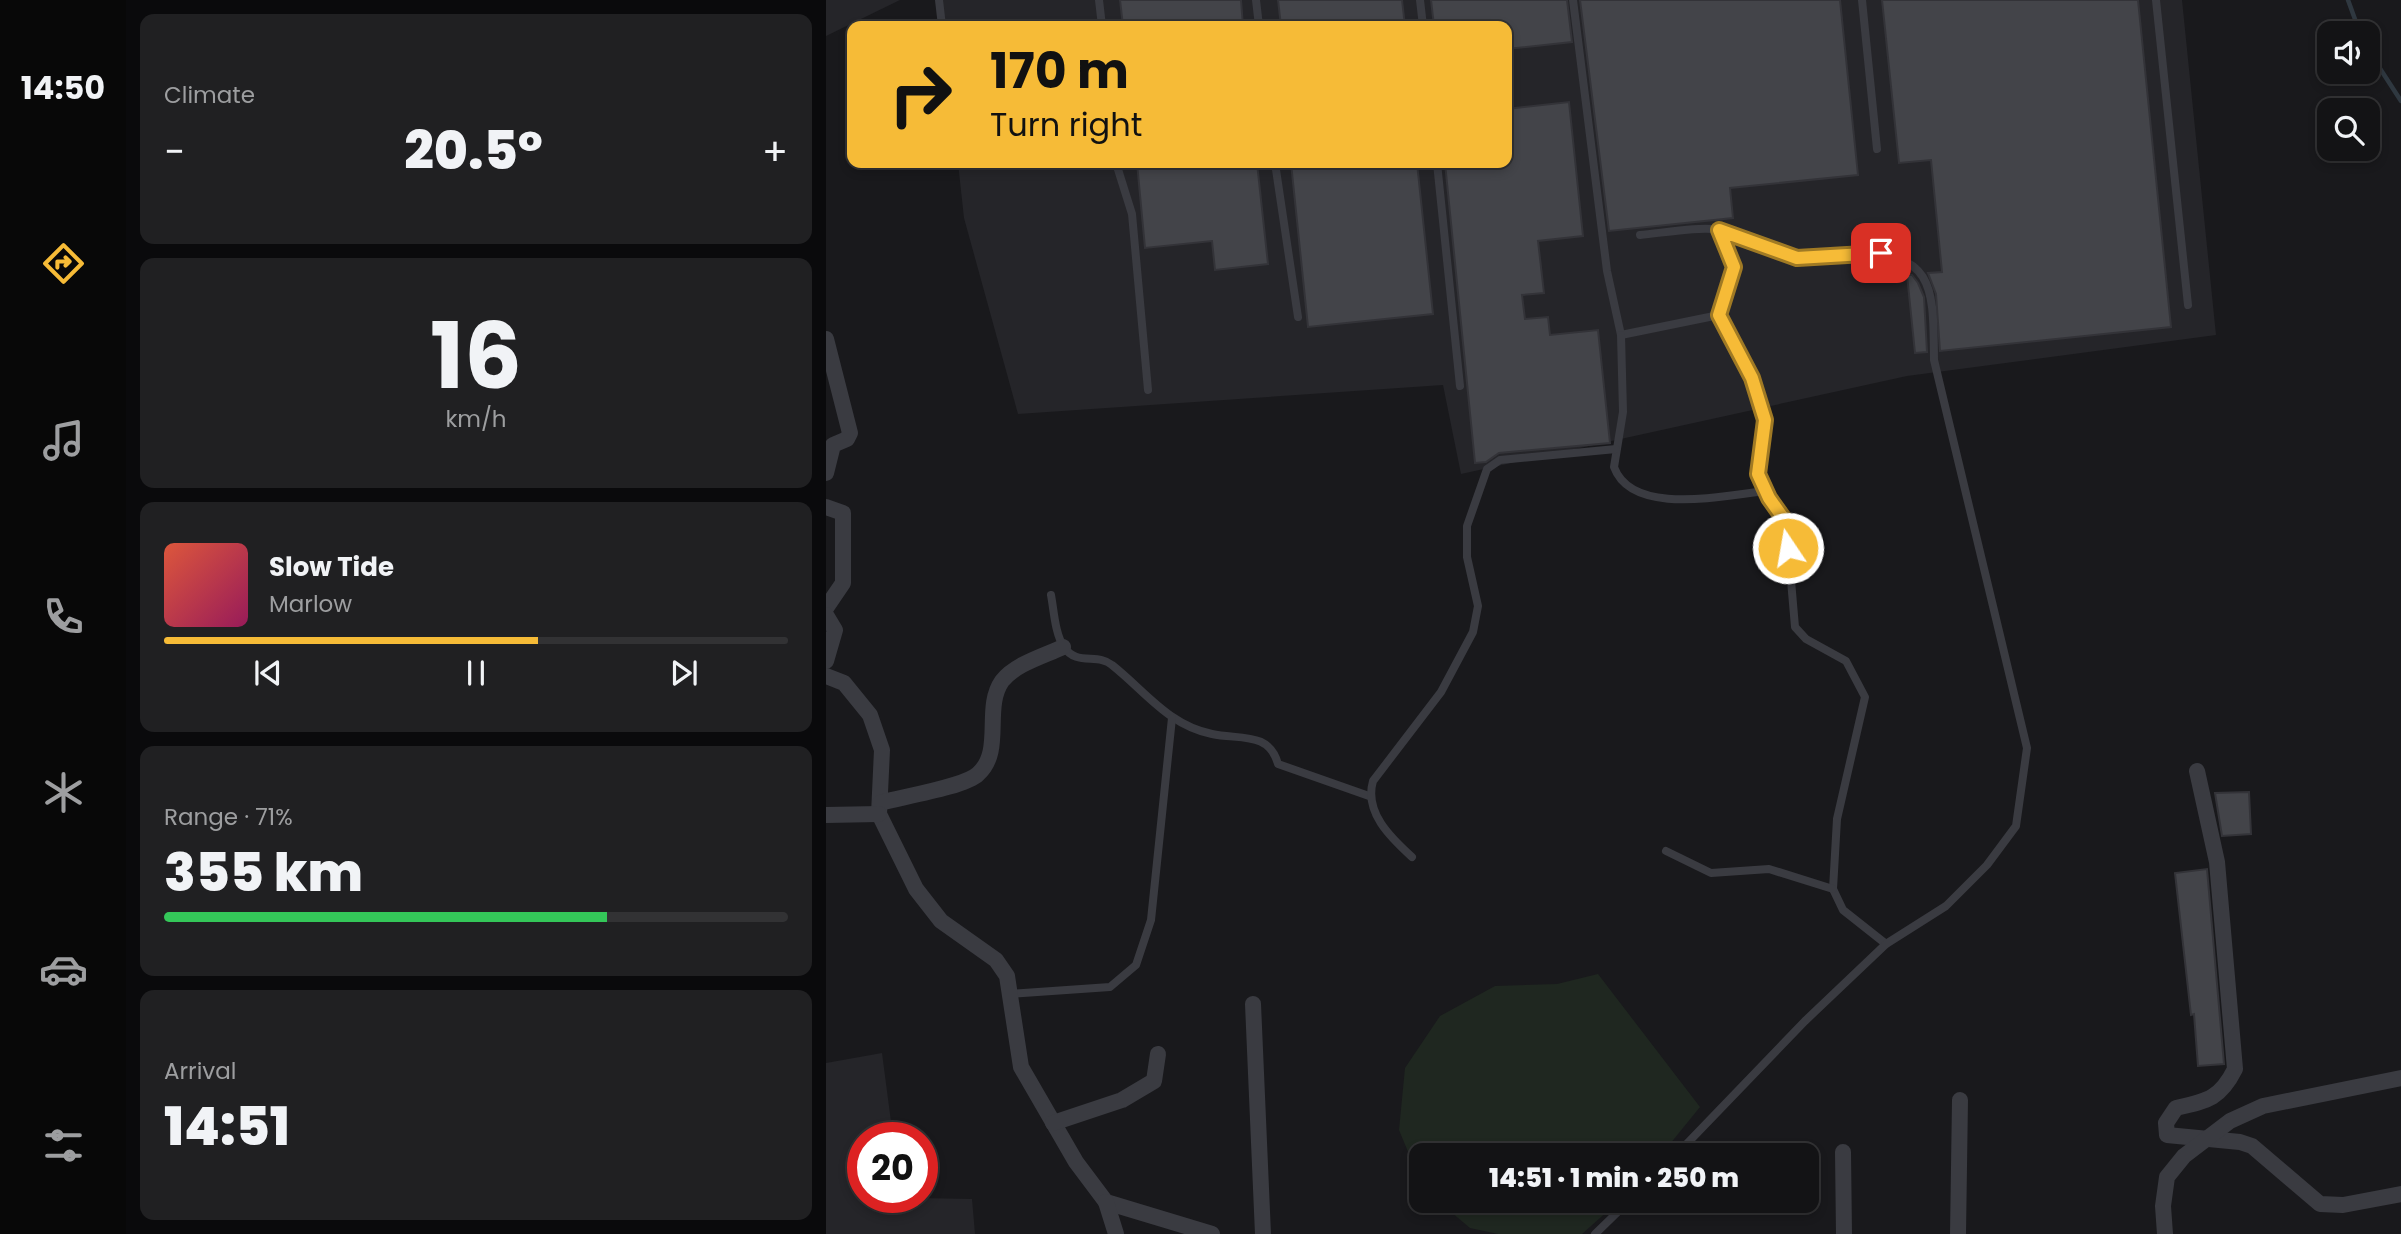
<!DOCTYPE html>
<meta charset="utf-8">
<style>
:root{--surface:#131315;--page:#202022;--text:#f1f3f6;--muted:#9d9ea0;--line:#323234;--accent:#f6bb37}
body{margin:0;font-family:Poppins,sans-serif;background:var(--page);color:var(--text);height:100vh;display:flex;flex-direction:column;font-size:26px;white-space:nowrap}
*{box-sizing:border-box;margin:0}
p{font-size:23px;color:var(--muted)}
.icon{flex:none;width:38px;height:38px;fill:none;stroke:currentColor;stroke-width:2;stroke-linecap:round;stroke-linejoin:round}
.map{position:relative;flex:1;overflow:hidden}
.side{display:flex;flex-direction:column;gap:14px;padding:14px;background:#0a0a0c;width:700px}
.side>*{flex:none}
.top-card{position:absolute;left:21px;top:21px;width:665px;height:147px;border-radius:14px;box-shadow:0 4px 10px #0003,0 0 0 2px var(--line);background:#f6bb37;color:#111;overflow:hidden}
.buttons{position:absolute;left:1491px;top:21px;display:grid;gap:14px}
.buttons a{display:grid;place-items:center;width:63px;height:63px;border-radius:14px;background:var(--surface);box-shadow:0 4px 10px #0003,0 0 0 2px var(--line);font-size:35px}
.speed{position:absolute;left:21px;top:1122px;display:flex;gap:14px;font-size:35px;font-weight:700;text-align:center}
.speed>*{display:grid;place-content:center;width:91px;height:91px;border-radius:50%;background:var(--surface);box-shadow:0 4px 10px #0003,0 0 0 2px var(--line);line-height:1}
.speed .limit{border:10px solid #d22;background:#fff;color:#111}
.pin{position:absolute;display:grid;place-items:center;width:60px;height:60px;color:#fff;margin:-30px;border-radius:14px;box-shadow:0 4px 10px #0006}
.me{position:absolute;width:77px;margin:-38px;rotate:348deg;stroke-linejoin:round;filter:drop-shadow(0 0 5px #0008)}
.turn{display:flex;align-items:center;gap:24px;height:147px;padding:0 28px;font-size:32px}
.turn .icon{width:91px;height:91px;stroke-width:2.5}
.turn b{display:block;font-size:49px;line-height:60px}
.big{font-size:52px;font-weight:800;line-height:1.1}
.side .tile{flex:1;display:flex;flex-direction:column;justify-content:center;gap:10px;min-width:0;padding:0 24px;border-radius:14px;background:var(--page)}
.side .dial{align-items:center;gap:0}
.dial b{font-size:91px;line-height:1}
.song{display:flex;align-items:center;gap:21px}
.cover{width:84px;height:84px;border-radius:10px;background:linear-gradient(135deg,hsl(10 70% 55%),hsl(330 70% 35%))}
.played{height:7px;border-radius:4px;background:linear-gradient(90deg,var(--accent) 60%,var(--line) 60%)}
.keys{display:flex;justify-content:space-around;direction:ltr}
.heat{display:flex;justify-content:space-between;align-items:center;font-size:38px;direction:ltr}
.charge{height:10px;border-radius:5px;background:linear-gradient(90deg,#34c759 71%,var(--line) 0)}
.trip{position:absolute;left:583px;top:1143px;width:410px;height:70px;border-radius:14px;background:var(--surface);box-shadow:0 4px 10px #0003,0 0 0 2px var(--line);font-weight:800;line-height:70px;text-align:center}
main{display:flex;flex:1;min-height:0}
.tabs{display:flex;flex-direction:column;width:126px;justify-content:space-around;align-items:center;background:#080808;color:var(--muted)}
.tabs .icon{width:49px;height:49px}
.tabs .current{color:var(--accent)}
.tabs b{font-size:32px;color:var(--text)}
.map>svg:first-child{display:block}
</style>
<main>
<nav class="tabs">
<b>14:50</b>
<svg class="icon current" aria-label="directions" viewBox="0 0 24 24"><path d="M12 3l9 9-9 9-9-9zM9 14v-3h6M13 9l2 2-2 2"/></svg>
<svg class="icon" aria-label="music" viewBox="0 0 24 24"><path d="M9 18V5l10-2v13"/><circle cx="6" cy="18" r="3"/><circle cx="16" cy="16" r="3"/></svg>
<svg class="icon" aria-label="phone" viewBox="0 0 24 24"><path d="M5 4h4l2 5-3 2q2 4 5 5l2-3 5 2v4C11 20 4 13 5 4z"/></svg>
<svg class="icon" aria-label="climate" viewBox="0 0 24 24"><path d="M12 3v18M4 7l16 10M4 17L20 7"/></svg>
<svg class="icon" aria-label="car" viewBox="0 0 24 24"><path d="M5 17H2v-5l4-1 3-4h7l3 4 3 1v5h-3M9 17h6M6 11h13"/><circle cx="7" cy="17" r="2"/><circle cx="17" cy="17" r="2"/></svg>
<svg class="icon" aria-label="filters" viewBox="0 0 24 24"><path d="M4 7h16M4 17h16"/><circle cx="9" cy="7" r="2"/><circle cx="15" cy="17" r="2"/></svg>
</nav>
<section class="side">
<div class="tile"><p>Climate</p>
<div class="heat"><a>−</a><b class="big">20.5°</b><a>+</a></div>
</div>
<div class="tile dial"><b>16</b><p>km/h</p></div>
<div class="tile">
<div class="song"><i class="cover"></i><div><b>Slow Tide</b><p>Marlow</p></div></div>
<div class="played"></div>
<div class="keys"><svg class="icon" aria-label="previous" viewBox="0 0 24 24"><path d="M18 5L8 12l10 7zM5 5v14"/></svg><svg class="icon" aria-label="pause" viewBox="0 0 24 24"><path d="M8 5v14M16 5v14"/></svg><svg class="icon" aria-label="next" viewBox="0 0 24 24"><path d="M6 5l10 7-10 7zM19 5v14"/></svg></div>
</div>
<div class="tile"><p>Range · 71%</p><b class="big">355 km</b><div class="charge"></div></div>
<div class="tile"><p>Arrival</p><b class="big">14:51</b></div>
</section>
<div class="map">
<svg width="1575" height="1234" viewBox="0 0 1575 1234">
<rect width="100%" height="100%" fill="#19191c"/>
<g fill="#252529">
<polygon points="0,0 74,0 0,36"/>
<polygon points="115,0 1356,0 1390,335 1081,376 635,474 617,385 192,414 138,218 132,163 681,163 681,26 117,26"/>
<polygon points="56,1053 67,1137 37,1138 37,1197 146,1199 149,1234 0,1234 0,1063"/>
</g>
<g fill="#1f2720">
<polygon points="772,974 874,1107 835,1155 595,1155 595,1183 573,1130 579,1068 614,1016 669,986 731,984"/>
<polygon points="612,1201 793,1201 756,1234 672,1234 644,1228"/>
</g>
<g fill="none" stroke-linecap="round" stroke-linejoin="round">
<g stroke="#2f3840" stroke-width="4.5">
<polyline points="1522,0 1534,33"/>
<polyline points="1542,50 1575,101"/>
</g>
</g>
<g fill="#434449" stroke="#333338" stroke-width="2">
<polygon points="294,0 415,0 417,26 297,26"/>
<polygon points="452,0 576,0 579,26 455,26"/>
<polygon points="605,0 741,0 746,42 681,49 681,26 608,26"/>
<polygon points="754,0 1014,0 1032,175 904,188 907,218 783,231"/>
<polygon points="1056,0 1312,0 1345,327 1114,351 1110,294 1102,273 1116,272 1105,160 1073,163"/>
<polygon points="743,102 757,236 712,241 718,293 696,295 699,319 722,317 724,335 772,330 784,443 673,453 660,462 649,463 619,163 681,163 681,109"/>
<polygon points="311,163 431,163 442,264 389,270 386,241 319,248"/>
<polygon points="465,163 591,163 607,314 482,327"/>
<polygon points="1081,275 1086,275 1092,283 1098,297 1101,352 1089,353"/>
<polygon points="1423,792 1425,834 1396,836 1389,793"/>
<polygon points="1381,869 1398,1064 1372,1066 1368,1014 1365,1015 1349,873"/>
</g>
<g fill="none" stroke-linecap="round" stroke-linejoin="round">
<g stroke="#3a3b41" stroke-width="8">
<polyline points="113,0 116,26"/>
<polyline points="273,0 276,26"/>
<polyline points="430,0 433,26"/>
<polyline points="594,0 597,26"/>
<polyline points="747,0 781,271 795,335 893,315"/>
<polyline points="1036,0 1051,149"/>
<polyline points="1330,0 1362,305"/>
<polyline points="290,163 306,214 322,390"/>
<polyline points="449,163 472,317"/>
<polyline points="611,163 634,386"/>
<polyline points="893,230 908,267 893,315 926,378 939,420 932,474 943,498 960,522 969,627 980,639 1020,661 1039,697 1011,819 1007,889 1017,910 1060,944"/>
<path d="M814,235C837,233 874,226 895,230C921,236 944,253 970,258C986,261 1007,256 1024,255C1111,249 1107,291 1108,360L1201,748L1190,826L1161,865L1120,906L1060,944L979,1021L850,1155"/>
<path d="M795,335L797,412L788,467C806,517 899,495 940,491"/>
<path d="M225,595C228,611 229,634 238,647C250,666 272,653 286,665C319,691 342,725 386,734C413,740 443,731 452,764L543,796"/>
<polyline points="840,851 885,873 943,869 1007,889"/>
<path d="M586,857C564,837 538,812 547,781L615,692L647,632L652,606L641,557V526L661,469L674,460L790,449"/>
<polyline points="184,994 284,987 310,965 325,920 346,718"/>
<polyline points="769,1234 804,1200"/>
</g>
<g stroke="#3a3b41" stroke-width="16">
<polyline points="0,339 24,433 21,439 7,445 0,473"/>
<polyline points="0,507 17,513 17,583 0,608"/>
<polyline points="0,615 9,630 0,661"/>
<polyline points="0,676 18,683 44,715 56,750 53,814 90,889 115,921 170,960 181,976 195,1067 250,1162 280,1202 386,1234"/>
<path d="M1371,771L1391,862L1409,1069C1394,1099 1381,1101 1350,1108L1340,1123L1341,1135L1414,1142L1426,1146L1494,1204L1517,1205L1575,1194"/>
<path d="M54,803C75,797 139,787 152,774C178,751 157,708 176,681C189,664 218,656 237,647"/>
<polyline points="0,815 53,814"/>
<polyline points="427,1004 437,1234"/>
<polyline points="227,1123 296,1100 328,1081 332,1054"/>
<polyline points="1017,1152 1018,1234"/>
<polyline points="280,1202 290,1234"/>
<polyline points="1132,1234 1134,1100"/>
<polyline points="1339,1234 1337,1206 1341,1177 1358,1156 1404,1121 1437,1106 1575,1078"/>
</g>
</g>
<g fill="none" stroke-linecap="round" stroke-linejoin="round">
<g stroke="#a07a24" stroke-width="18">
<polyline id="route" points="962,548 960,522 943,498 932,474 939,420 926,378 893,315 908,267 893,230 971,258 1055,253"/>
</g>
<use href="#route" stroke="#f6bb37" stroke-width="12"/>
</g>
</svg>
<div class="buttons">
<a><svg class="icon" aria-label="sound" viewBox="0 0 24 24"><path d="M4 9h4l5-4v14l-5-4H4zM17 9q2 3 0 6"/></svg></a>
<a><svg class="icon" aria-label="search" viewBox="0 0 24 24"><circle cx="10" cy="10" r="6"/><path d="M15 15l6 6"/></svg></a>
</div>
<div class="speed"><div class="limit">20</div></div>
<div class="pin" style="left:1055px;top:253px;background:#d93025"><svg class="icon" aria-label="arrive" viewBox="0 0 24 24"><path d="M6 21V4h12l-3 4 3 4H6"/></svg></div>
<svg class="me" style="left:962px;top:548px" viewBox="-20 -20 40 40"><circle r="17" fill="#f6bb37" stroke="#fff" stroke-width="3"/><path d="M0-11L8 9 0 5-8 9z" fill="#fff"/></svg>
<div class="trip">14:51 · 1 min · 250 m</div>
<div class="top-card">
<div class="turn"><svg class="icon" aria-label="right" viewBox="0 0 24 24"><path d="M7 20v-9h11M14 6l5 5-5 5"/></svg><div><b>170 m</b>Turn right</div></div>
</div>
</div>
</main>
